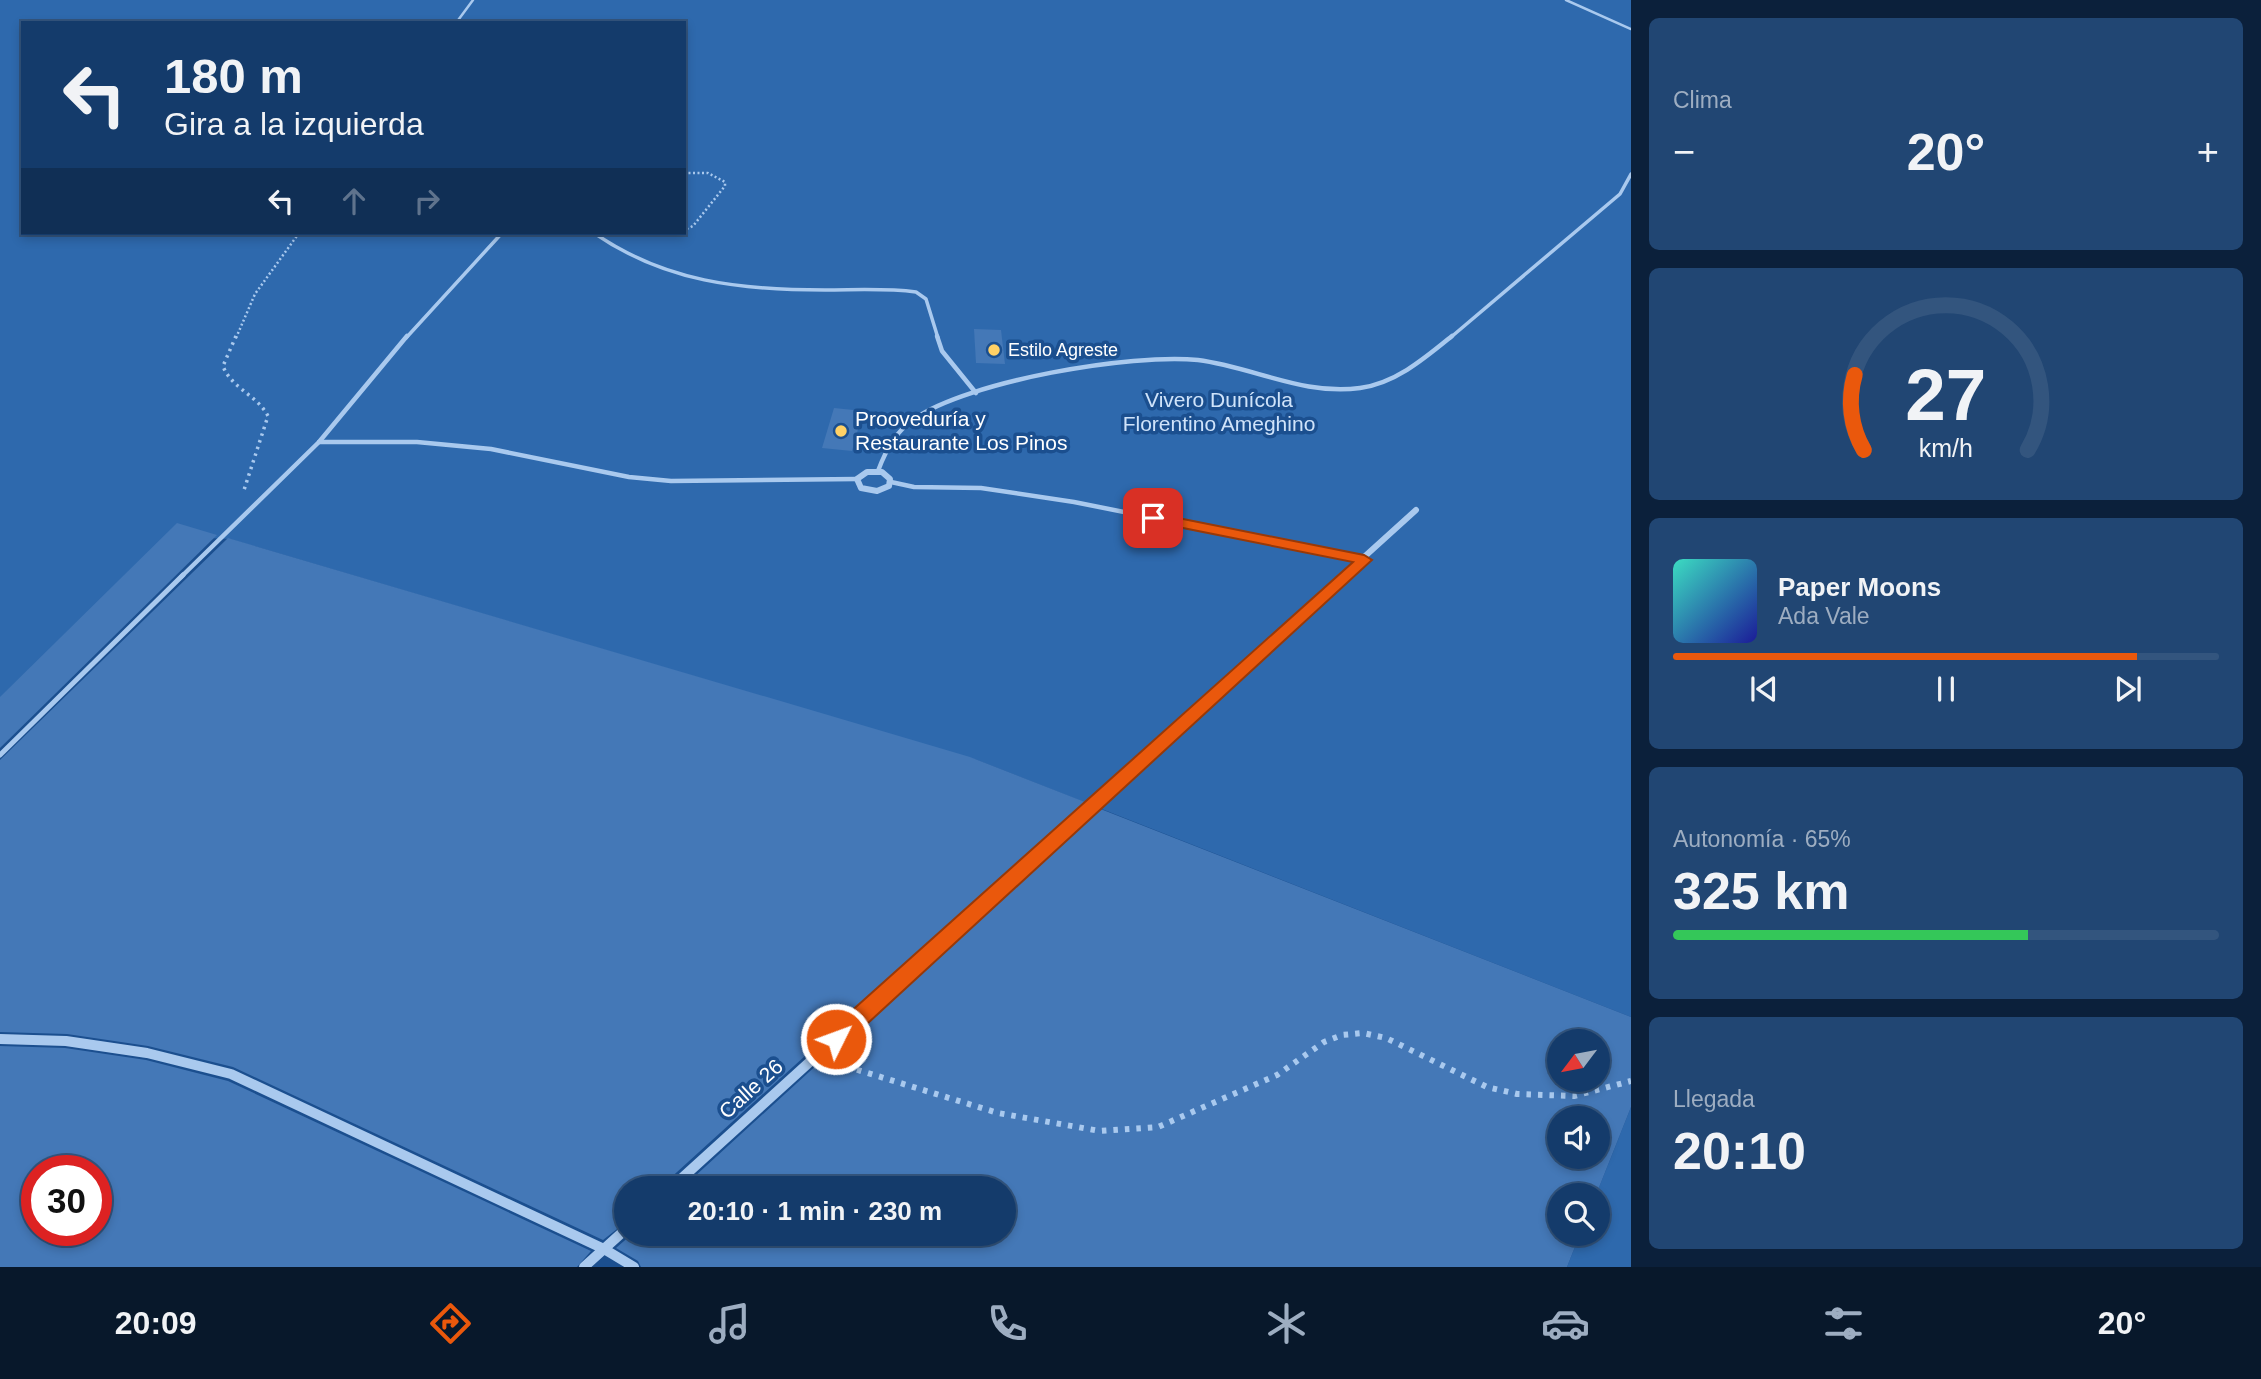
<!DOCTYPE html>
<html lang="es">
<meta charset="utf-8">
<style>
:root{--surface:#143b6b;--page:#214673;--text:#f1f3f6;--muted:#9dadc1;--line:#33557e;--accent:#ea580c}
body{margin:0;font-family:Arial,sans-serif;background:var(--page);color:var(--text);height:100vh;display:flex;flex-direction:column;font-size:26px;white-space:nowrap}
*{box-sizing:border-box;margin:0}
p{font-size:23px;color:var(--muted)}
.icon{flex:none;width:38px;height:38px;fill:none;stroke:currentColor;stroke-width:2;stroke-linecap:round;stroke-linejoin:round}
.map{position:relative;flex:1;overflow:hidden}
.side{display:flex;flex-direction:column;gap:18px;padding:18px;background:#0b203b;width:630px}
.side>*{flex:none}
.top-card{position:absolute;left:21px;top:21px;width:665px;height:214px;border-radius:0px;box-shadow:0 4px 10px #0003,0 0 0 2px var(--line);background:#143b6b;color:var(--text);overflow:hidden}
.needle{width:46px;rotate:238deg}
.controls{position:absolute;left:1547px;top:1029px;display:grid;gap:14px}
.controls a{display:grid;place-items:center;width:63px;height:63px;border-radius:50%;background:var(--surface);box-shadow:0 4px 10px #0003,0 0 0 2px var(--line);font-size:35px}
.speed{position:absolute;left:21px;top:1155px;display:flex;gap:14px;font-size:35px;font-weight:700;text-align:center}
.speed>*{display:grid;place-content:center;width:91px;height:91px;border-radius:50%;background:var(--surface);box-shadow:0 4px 10px #0003,0 0 0 2px var(--line);line-height:1}
.speed .limit{border:10px solid #d22;background:#fff;color:#111}
.pin{position:absolute;display:grid;place-items:center;width:60px;height:60px;color:#fff;margin:-30px;border-radius:14px;box-shadow:0 4px 10px #0006}
.me{position:absolute;width:77px;margin:-38px;rotate:48deg;stroke-linejoin:round;filter:drop-shadow(0 0 5px #0008)}
.turn{display:flex;align-items:center;gap:24px;height:147px;padding:0 28px;font-size:32px}
.turn .icon{width:91px;height:91px;stroke-width:2.5}
.turn b{display:block;font-size:49px;line-height:60px}
.lanes{display:flex;align-items:center;height:66px;padding:0 28px;background:#0003;justify-content:center;gap:35px;direction:ltr}
.lanes .off{opacity:.35}
.big{font-size:52px;font-weight:700;line-height:1.1}
.side .widget{flex:1;display:flex;flex-direction:column;justify-content:center;gap:10px;min-width:0;padding:0 24px;border-radius:10px;background:var(--page)}
.side .dial{align-items:center;gap:0}
.dial svg{height:182px;overflow:visible;fill:none;stroke:var(--line);stroke-width:7;stroke-linecap:round;text-anchor:middle}
.dial text{fill:var(--text);stroke:none}
.song{display:flex;align-items:center;gap:21px}
.cover{width:84px;height:84px;border-radius:10px;background:linear-gradient(135deg,hsl(170 70% 55%),hsl(240 70% 35%))}
.played{height:7px;border-radius:4px;background:linear-gradient(90deg,var(--accent) 85%,var(--line) 85%)}
.keys{display:flex;justify-content:space-around;direction:ltr}
.heat{display:flex;justify-content:space-between;align-items:center;font-size:38px;direction:ltr}
.charge{height:10px;border-radius:5px;background:linear-gradient(90deg,#34c759 65%,var(--line) 0)}
.trip{position:absolute;left:614px;top:1176px;width:402px;height:70px;border-radius:35px;background:var(--surface);box-shadow:0 4px 10px #0003,0 0 0 2px var(--line);font-weight:700;line-height:70px;text-align:center}
.dock{display:flex;height:112px;justify-content:space-around;align-items:center;background:#08182b;color:var(--muted)}
.dock .icon{width:49px;height:49px}
.dock .active{color:var(--accent)}
.dock b{font-size:32px;color:var(--text)}
main{display:flex;flex:1;min-height:0}
.map>svg:first-child{display:block}
</style>
<main>
<div class="map">
<svg width="1631" height="1267" viewBox="0 0 1631 1267">
<rect width="100%" height="100%" fill="#1b4f8f"/>
<g fill="#2e69ad" fill-rule="evenodd">
<path d="M0,0H1631V1017L977,760L230,539L208,538L0,717ZM23,23H684V233H23Z"/>
<polygon points="1631,1107 1631,1267 1567,1267 1580,1234 1598,1234 1596,1195"/>
</g>
<g fill="#4478b7" fill-rule="evenodd">
<polygon points="974,329 1001,330 1005,364 976,363"/>
<polygon points="834,408 863,411 852,451 822,448"/>
<polygon points="177,523 217,535 0,748 0,697"/>
<polygon points="228,538 970,757 1085,802 666,1182 664,1188 626,1188 626,1222 603,1240 233,1067 148,1046 67,1034 0,1032 0,760"/>
<path d="M1098,808L1631,1017V1107L1596,1195H1559V1234H1580L1567,1267H641L638,1261L616,1248L632,1234H1004V1188H682ZM1559,1041H1598V1080H1559ZM1559,1118H1598V1157H1559Z"/>
<path d="M0,1046L65,1048L146,1060L228,1081L591,1251L577,1267H0ZM37,1171H96V1230H37Z"/>
</g>
<g fill="none" stroke-linecap="round" stroke-linejoin="round">
<g stroke="#a9c9ee" stroke-width="2.5" stroke-dasharray="2 2.5" stroke-linecap="butt">
<polyline points="684,173 708,173 725,182 725,186 693,226 684,230"/>
<polyline points="236,338 255,294 299,233"/>
</g>
<path stroke="#a9c9ee" stroke-width="3.5" stroke-dasharray="2.5 4.5" stroke-linecap="butt" d="M236,336L223,366C231,388 257,395 268,416L244,490"/>
<polyline stroke="#a9c9ee" stroke-width="6" stroke-dasharray="4.5 7" stroke-linecap="butt" points="835,1063 998,1113 1100,1131 1158,1127 1277,1075 1324,1042 1342,1035 1363,1033 1386,1038 1487,1087 1517,1094 1574,1096 1631,1081"/>
<g stroke="#a9c9ee" stroke-width="2.5">
<polyline points="1566,0 1631,29"/>
<polyline points="456,23 473,0"/>
</g>
<g stroke="#a9c9ee" stroke-width="3.5">
<path d="M594,233C665,282 740,290 825,290C855,290 885,288 916,292L926,299L938,338"/>
<polyline points="406,338 502,233"/>
<polyline points="1450,338 1620,194 1631,174"/>
</g>
<g stroke="#a9c9ee" stroke-width="4.5">
<polyline points="937,336 942,351 976,393"/>
<polyline points="319,442 417,442 491,449 629,477 671,481 857,479"/>
<path d="M878,471C885,452 896,431 914,419C968,381 1132,353 1198,360C1253,367 1304,396 1360,388C1396,383 1425,358 1452,336"/>
<polyline points="891,482 914,487 981,488 1074,502 1364,560"/>
<polyline points="181,577 319,442 407,336"/>
</g>
<polyline stroke="#a9c9ee" stroke-width="5" points="0,755 183,575"/>
<g stroke="#a9c9ee" stroke-width="6">
<polygon points="867,472 882,472 890,479 889,486 877,491 861,488 857,479"/>
<polyline points="1342,577 1416,510"/>
</g>
<polyline stroke="#a9c9ee" stroke-width="8" points="1008,881 1344,575"/>
<g stroke="#a9c9ee" stroke-width="10">
<polyline points="0,1039 66,1041 147,1053 231,1074 604,1249 634,1267"/>
<polyline points="671,1188 1010,880"/>
<polyline points="584,1267 626,1229"/>
</g>
</g>
<polygon fill="#ea580c" stroke="#983908" stroke-width="2" points="1153,513 1364,555 1372,560 843,1046 836,1049 828,1046 825,1039 828,1032 1353,562 1148,521 1146,518 1148,514"/>
<g fill="#ffd166" stroke="#1b4f8f" stroke-width="2.5">
<circle cx="994" cy="350" r="7"/>
<circle cx="841" cy="431" r="7"/>
</g>
<g text-anchor="middle" stroke-width="7" stroke-linejoin="round" paint-order="stroke">
<g font-size="18" fill="#fff" stroke="#1b4f8f" text-anchor="start">
<text x="1008" y="356">Estilo Agreste</text>
</g>
<g font-size="21" fill="#cfe3fa" stroke="#1b4f8f">
<text x="1219" y="407">Vivero Dunícola<tspan x="1219" dy="24">Florentino Ameghino</tspan></text>
</g>
<g font-size="21" fill="#fff" stroke="#1b4f8f" text-anchor="start">
<text x="855" y="426">Prooveduría y<tspan x="855" dy="24">Restaurante Los Pinos</tspan></text>
</g>
<g font-size="21" fill="#fff" stroke="#1b4f8f">
<text transform="translate(751 1089) rotate(-42)" y="7">Calle 26</text>
</g>
</g>
</svg>
<div class="controls">
<a><svg class="needle" viewBox="-14 -14 28 28"><path d="M0-13l5 13h-10z" fill="#e53935"/><path d="M0 13l5-13h-10z" fill="#9dadc1"/></svg></a>
<a><svg class="icon" aria-label="sound" viewBox="0 0 24 24"><path d="M4 9h4l5-4v14l-5-4H4zM17 9q2 3 0 6"/></svg></a>
<a><svg class="icon" aria-label="search" viewBox="0 0 24 24"><circle cx="10" cy="10" r="6"/><path d="M15 15l6 6"/></svg></a>
</div>
<div class="speed"><div class="limit">30</div></div>
<div class="pin" style="left:1153px;top:518px;background:#d93025"><svg class="icon" aria-label="arrive" viewBox="0 0 24 24"><path d="M6 21V4h12l-3 4 3 4H6"/></svg></div>
<svg class="me" style="left:836px;top:1039px" viewBox="-20 -20 40 40"><circle r="17" fill="#ea580c" stroke="#fff" stroke-width="3"/><path d="M0-11L8 9 0 5-8 9z" fill="#fff"/></svg>
<div class="trip">20:10 · 1 min · 230 m</div>
<div class="top-card">
<div class="turn"><svg class="icon" aria-label="left" viewBox="0 0 24 24"><path d="M17 20v-9H6M10 6l-5 5 5 5"/></svg><div><b>180 m</b>Gira a la izquierda</div></div>
<div class="lanes"><svg class="icon" aria-label="left" viewBox="0 0 24 24"><path d="M17 20v-9H6M10 6l-5 5 5 5"/></svg><svg class="icon off" aria-label="ahead" viewBox="0 0 24 24"><path d="M12 20V5M6 11l6-6 6 6"/></svg><svg class="icon off" aria-label="right" viewBox="0 0 24 24"><path d="M7 20v-9h11M14 6l5 5-5 5"/></svg></div>
</div>
</div>
<section class="side">
<div class="widget"><p>Clima</p>
<div class="heat"><a>−</a><b class="big">20°</b><a>+</a></div>
</div>
<div class="widget dial"><svg viewBox="0 0 100 80">
<path d="M14 69A42 42 0 1 1 86 69"/>
<path d="M14 69A42 42 0 0 1 10 36" stroke="#ea580c"/>
<text x="50" y="56" font-size="32" font-weight="700">27</text>
<text x="50" y="72" font-size="11">km/h</text>
</svg></div>
<div class="widget">
<div class="song"><i class="cover"></i><div><b>Paper Moons</b><p>Ada Vale</p></div></div>
<div class="played"></div>
<div class="keys"><svg class="icon" aria-label="previous" viewBox="0 0 24 24"><path d="M18 5L8 12l10 7zM5 5v14"/></svg><svg class="icon" aria-label="pause" viewBox="0 0 24 24"><path d="M8 5v14M16 5v14"/></svg><svg class="icon" aria-label="next" viewBox="0 0 24 24"><path d="M6 5l10 7-10 7zM19 5v14"/></svg></div>
</div>
<div class="widget"><p>Autonomía · 65%</p><b class="big">325 km</b><div class="charge"></div></div>
<div class="widget"><p>Llegada</p><b class="big">20:10</b></div>
</section>
</main>
<nav class="dock">
<b>20:09</b>
<svg class="icon active" aria-label="directions" viewBox="0 0 24 24"><path d="M12 3l9 9-9 9-9-9zM9 14v-3h6M13 9l2 2-2 2"/></svg>
<svg class="icon" aria-label="music" viewBox="0 0 24 24"><path d="M9 18V5l10-2v13"/><circle cx="6" cy="18" r="3"/><circle cx="16" cy="16" r="3"/></svg>
<svg class="icon" aria-label="phone" viewBox="0 0 24 24"><path d="M5 4h4l2 5-3 2q2 4 5 5l2-3 5 2v4C11 20 4 13 5 4z"/></svg>
<svg class="icon" aria-label="climate" viewBox="0 0 24 24"><path d="M12 3v18M4 7l16 10M4 17L20 7"/></svg>
<svg class="icon" aria-label="car" viewBox="0 0 24 24"><path d="M5 17H2v-5l4-1 3-4h7l3 4 3 1v5h-3M9 17h6M6 11h13"/><circle cx="7" cy="17" r="2"/><circle cx="17" cy="17" r="2"/></svg>
<svg class="icon" aria-label="filters" viewBox="0 0 24 24"><path d="M4 7h16M4 17h16"/><circle cx="9" cy="7" r="2"/><circle cx="15" cy="17" r="2"/></svg>
<b>20°</b>
</nav>
